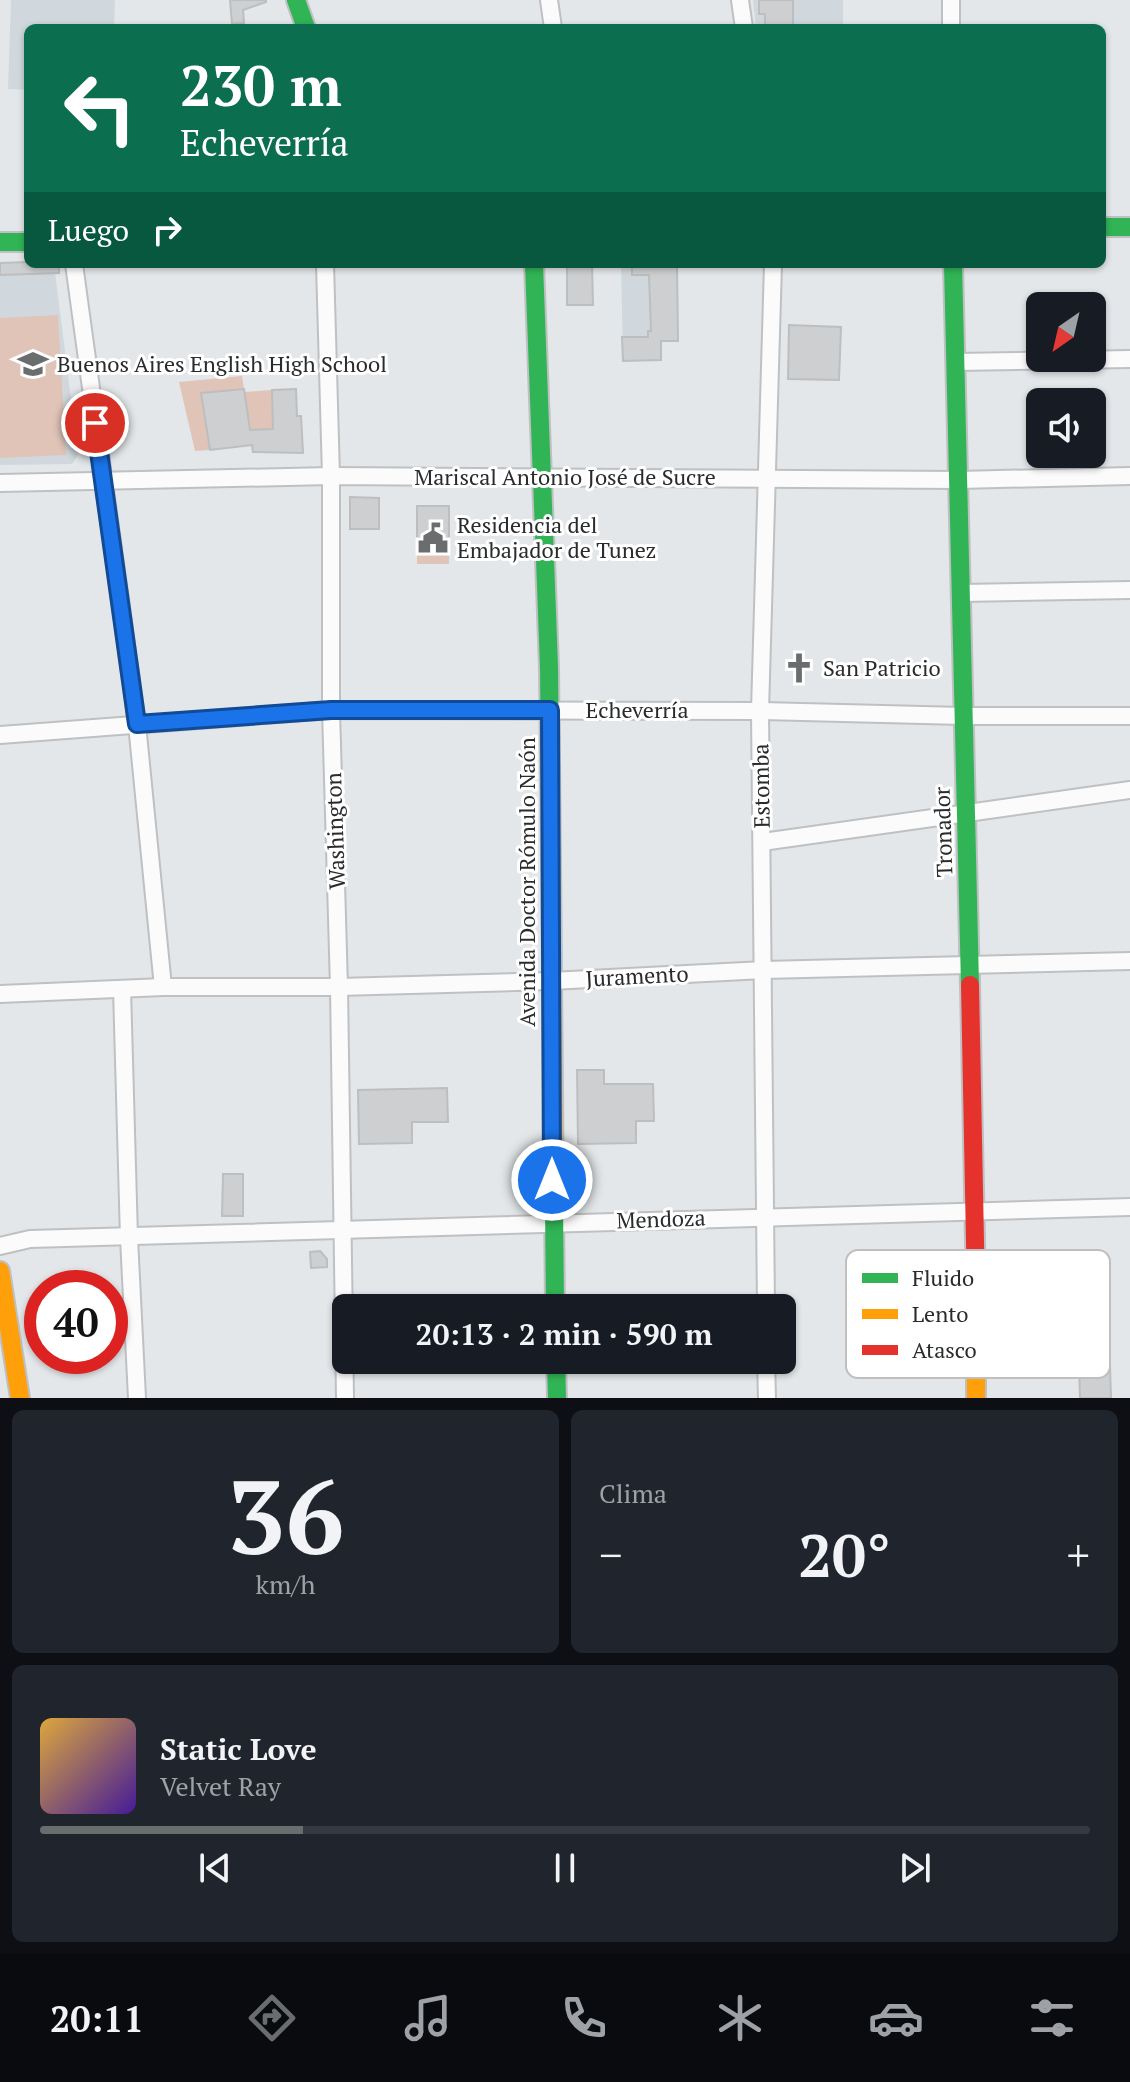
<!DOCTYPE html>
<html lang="es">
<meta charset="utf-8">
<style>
:root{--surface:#171b24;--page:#20242c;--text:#f1f3f6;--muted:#9ea1a6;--line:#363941;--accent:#6a6d6e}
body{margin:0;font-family:"PT Serif",serif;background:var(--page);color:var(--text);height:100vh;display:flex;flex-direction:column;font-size:30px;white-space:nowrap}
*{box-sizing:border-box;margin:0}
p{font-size:26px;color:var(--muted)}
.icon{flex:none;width:44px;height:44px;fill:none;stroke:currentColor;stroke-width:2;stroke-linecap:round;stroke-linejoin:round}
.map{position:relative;height:1398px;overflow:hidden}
.drawer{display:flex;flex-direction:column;gap:12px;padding:12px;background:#0d0f14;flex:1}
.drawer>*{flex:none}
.top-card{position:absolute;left:24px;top:24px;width:1082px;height:244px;border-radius:12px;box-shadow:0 2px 6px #0004;background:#0b6e4f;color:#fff;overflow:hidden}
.needle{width:52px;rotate:214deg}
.controls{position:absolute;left:1026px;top:292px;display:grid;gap:16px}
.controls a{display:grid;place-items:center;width:80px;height:80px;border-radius:12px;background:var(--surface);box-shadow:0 2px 6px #0004;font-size:40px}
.speed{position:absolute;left:24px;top:1270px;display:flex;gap:16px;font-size:40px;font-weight:700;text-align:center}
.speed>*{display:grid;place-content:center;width:104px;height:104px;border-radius:50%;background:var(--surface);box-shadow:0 2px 6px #0004;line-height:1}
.speed .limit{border:12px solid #d22;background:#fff;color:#111}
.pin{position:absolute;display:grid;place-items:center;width:68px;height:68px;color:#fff;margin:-34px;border:4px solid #fff;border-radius:50%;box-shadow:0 2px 8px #0007}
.me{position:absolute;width:88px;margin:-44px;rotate:0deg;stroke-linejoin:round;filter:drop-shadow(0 0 6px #0008)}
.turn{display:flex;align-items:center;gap:28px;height:168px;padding:0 24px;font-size:36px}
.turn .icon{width:104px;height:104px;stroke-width:2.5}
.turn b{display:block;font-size:56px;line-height:68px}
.then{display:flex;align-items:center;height:76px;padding:0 24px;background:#0003;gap:16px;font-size:30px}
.big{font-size:60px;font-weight:700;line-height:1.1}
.drawer .widget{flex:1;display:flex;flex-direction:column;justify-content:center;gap:12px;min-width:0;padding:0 28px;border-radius:12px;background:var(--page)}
.drawer .dial{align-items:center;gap:0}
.dial b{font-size:104px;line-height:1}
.song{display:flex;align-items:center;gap:24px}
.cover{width:96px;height:96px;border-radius:12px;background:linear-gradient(135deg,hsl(40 70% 55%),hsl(260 70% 35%))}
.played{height:8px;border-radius:4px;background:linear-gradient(90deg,var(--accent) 25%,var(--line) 25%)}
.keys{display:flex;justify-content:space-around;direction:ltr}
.heat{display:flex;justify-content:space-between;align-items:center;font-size:44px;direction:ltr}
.drawer .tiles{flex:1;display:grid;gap:12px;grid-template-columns:1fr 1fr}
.widget:last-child{grid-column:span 2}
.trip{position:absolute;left:332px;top:1294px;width:464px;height:80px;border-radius:12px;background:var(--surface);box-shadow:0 2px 6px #0004;font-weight:700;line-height:80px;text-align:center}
.dock{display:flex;height:128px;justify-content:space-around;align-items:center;background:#090b0e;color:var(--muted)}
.dock .icon{width:56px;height:56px}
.dock .active{color:var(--accent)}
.dock b{font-size:36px;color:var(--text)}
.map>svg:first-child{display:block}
</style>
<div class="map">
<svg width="1130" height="1398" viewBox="0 0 1130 1398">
<rect width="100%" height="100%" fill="#e4e7e9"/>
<g fill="#d0d8dd">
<polygon points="11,0 115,0 114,28 28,28 28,90 8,89"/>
<polygon points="753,0 843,0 843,28 756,28"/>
<polygon points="28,262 54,264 78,455 72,464 0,465 0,263"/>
<polygon points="621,264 677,264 678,341 661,342 661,360 623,361"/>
</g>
<g fill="#e1c4b8">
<polygon points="58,315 66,455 0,458 0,318"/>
<polygon points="242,376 244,389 201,394 210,450 195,451 179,382"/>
<polygon points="272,390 273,429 250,433 244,392"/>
<rect x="417" y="538" width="32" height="26"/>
</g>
<g fill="#cdcfd0" stroke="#bcbec0" stroke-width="2">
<polygon points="230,0 266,0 266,2 243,10 244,23 232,24"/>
<polygon points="759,0 793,0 793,28 765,28 765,14 759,14"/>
<polygon points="28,262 59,264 59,273 0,275 0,263"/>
<polygon points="567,264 592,264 593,305 567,305"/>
<polygon points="632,264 677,264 678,341 661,341 661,360 623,361 622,337 648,337 648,331 651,331 649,275 632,275"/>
<polygon points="789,325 841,327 839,380 788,379"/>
<polygon points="244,389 250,430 273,429 272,390 296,389 297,416 301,416 303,453 253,452 252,445 210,450 201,393"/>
<polygon points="350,497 379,498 379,529 350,529"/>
<rect x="417" y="506" width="32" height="32"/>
<polygon points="577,1070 604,1070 604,1084 653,1084 654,1121 636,1121 636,1143 578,1144"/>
<polygon points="447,1088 448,1122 412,1122 412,1143 359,1144 358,1090"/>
<polygon points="223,1174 243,1174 243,1216 222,1216"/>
<polygon points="320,1251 327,1259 327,1267 311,1268 310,1252"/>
<polygon points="1109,1332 1111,1398 1080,1398 1078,1333"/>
</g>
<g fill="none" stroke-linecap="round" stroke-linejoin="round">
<g stroke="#bec0c2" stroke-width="20">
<g id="street">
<polyline points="549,0 553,28"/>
<polyline points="740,0 744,28"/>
<polyline points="951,0 951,28"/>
<polyline points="74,264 137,724 163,987"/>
<polyline points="325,264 331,476 331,710 339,987 345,1398"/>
<polyline points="956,362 1130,359"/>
<polyline points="0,483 331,476 959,480 1130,476"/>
<polyline points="961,593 1130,590"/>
<polyline points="0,735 331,710 760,711 963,716 1130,716"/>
<polyline points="762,842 1130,790"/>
<polyline points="122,989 129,1238 137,1398"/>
<polyline points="0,994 163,987 339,987 551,981 764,970 1130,961"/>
<polyline points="0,1246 30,1239 1130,1207"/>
<polyline points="766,1308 760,711 773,264"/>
<polyline points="766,1360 767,1398"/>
</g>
</g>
<g stroke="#bec0c2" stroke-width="22">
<g id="fast">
<polyline points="296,0 306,28"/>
<polyline points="1102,227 1130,227"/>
<polyline points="0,242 28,242"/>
<polyline points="534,264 549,667 551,860"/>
<polyline points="953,264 970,985"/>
<polyline points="554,1206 555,1308"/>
<polyline points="556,1360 557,1398"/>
</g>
</g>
<g stroke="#bec0c2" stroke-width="22">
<g id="slow">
<polyline points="551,860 554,1206"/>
<polyline points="0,1271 20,1398"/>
<polyline points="976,1293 976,1398"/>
</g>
</g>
<g stroke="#bec0c2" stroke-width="22">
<polyline id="jam" points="970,985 976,1293"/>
</g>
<use href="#street" stroke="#fbfbfc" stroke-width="16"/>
<use href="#fast" stroke="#30b455" stroke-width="18"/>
<use href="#slow" stroke="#ff9f0a" stroke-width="18"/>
<use href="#jam" stroke="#e5322d" stroke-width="18"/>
</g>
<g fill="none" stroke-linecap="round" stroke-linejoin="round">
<g stroke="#114b97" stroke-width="20">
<polyline id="route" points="95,423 137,724 331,710 550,710 552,1180"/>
</g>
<use href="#route" stroke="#1a73e8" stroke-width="14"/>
</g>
<defs>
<g id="school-bare" transform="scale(2.4)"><path d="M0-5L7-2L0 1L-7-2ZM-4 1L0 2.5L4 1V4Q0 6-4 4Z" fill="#6a6d6e" stroke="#fff" stroke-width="2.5" paint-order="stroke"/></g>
<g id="civic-bare" transform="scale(2.4)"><path d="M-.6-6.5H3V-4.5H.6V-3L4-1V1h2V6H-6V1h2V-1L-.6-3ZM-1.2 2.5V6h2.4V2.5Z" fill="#6a6d6e" stroke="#fff" stroke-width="2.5" paint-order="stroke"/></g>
<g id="church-bare" transform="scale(2.4)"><path d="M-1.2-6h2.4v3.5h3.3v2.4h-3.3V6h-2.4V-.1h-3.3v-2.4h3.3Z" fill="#6a6d6e" stroke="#fff" stroke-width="2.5" paint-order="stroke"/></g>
</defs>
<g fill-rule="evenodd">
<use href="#school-bare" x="33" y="364"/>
<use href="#civic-bare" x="433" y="538"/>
<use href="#church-bare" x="799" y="668"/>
</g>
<g text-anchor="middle" stroke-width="6" stroke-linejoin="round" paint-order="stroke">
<g font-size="22" fill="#292b2c" stroke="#fff" text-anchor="start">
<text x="57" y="372">Buenos Aires English High School</text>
<text x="457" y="533">Residencia del<tspan x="457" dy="25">Embajador de Tunez</tspan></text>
<text x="823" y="676">San Patricio</text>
</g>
<g font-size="22" fill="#292b2c" stroke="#fff">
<text x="565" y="485">Mariscal Antonio José de Sucre</text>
<text x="637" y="718">Echeverría</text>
<text transform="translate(761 786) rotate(-91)" y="8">Estomba</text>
<text transform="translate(335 831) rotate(-92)" y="8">Washington</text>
<text transform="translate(943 832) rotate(-92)" y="8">Tronador</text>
<text transform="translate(527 882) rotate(-90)" y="8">Avenida Doctor Rómulo Naón</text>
<text transform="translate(637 976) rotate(-3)" y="8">Juramento</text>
<text transform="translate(661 1219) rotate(-2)" y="8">Mendoza</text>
</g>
</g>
<rect x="846" y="1250" width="264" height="128" rx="12" fill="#fff" stroke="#bfbfc0" stroke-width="2"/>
<rect x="862" y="1273" width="36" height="10" fill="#30b455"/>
<rect x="862" y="1309" width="36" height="10" fill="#ff9f0a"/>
<rect x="862" y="1345" width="36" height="10" fill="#e5322d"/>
<g font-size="22" fill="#292b2c">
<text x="912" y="1286">Fluido</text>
<text x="912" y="1322">Lento</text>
<text x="912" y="1358">Atasco</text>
</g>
</svg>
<div class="controls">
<a><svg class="needle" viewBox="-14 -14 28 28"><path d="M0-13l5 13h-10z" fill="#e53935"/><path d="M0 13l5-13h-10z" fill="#9ea1a6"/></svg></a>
<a><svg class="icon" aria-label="sound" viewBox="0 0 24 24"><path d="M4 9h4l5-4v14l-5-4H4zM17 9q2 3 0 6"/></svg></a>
</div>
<div class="speed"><div class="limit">40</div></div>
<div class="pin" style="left:95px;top:423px;background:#d93025"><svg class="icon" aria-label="arrive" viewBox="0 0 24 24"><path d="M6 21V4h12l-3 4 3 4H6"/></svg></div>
<svg class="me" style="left:552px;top:1180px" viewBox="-20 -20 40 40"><circle r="17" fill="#1a73e8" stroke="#fff" stroke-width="3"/><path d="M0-11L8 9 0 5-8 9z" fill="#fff"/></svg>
<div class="trip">20:13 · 2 min · 590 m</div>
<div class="top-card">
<div class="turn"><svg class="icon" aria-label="left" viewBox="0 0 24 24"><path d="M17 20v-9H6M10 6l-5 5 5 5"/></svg><div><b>230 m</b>Echeverría</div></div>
<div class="then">Luego<svg class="icon" aria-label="right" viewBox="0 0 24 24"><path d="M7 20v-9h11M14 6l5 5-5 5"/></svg></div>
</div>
</div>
<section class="drawer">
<div class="tiles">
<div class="widget dial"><b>36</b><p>km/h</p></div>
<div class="widget"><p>Clima</p>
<div class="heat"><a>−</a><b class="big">20°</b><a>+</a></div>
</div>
<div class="widget">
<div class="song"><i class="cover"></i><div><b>Static Love</b><p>Velvet Ray</p></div></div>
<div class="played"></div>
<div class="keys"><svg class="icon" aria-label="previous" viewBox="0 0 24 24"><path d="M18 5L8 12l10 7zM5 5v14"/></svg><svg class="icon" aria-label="pause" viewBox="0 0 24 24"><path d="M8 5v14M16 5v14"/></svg><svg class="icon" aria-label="next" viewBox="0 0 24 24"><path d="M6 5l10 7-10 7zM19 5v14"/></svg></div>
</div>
</div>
</section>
<nav class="dock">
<b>20:11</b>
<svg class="icon active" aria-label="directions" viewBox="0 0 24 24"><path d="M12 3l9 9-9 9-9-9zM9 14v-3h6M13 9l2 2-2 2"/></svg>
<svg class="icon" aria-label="music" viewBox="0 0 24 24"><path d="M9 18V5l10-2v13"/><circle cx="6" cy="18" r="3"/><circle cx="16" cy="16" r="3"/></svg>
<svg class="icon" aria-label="phone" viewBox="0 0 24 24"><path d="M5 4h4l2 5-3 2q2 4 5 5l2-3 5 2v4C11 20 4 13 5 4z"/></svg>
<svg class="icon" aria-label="climate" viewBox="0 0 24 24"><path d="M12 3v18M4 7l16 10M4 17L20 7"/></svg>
<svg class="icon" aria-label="car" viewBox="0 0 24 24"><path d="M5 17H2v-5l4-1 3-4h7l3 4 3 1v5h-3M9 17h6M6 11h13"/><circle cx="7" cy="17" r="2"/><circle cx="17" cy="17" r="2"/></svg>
<svg class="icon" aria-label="filters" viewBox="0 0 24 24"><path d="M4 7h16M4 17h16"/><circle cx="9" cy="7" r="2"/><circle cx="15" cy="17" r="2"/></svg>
</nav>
